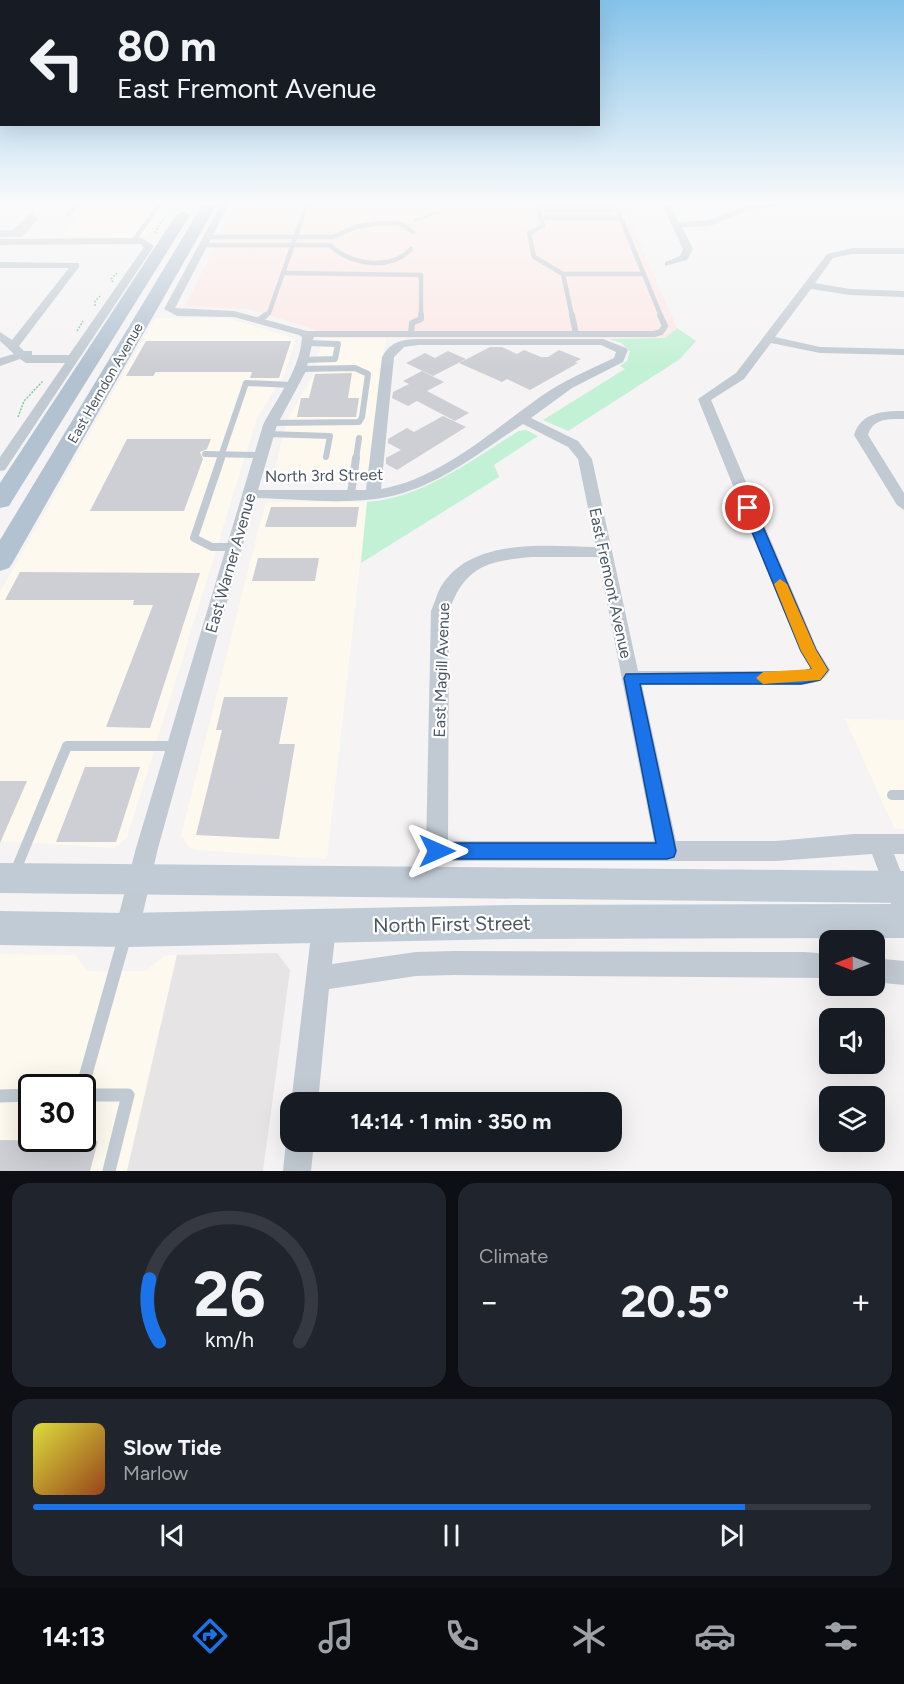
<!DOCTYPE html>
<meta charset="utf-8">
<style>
:root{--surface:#171b24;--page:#20242c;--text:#f1f3f6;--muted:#9ea1a6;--line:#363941;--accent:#1a73e8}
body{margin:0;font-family:Figtree,sans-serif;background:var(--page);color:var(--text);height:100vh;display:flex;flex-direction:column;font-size:22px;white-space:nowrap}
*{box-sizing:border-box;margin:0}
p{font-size:20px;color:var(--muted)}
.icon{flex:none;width:33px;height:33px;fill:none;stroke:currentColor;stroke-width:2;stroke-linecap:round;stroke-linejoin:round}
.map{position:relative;height:1171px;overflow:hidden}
.side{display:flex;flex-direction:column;gap:12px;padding:12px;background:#0d0f14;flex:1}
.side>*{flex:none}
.guide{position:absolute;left:0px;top:0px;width:600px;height:126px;box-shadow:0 6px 24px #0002;background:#171b24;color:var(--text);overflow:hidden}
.needle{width:39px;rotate:270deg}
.fabs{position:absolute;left:819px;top:930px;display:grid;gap:12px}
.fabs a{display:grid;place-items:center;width:66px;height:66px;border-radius:12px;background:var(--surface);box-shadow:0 6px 24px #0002;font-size:30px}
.speed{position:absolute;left:18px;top:1074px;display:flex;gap:12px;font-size:30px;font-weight:700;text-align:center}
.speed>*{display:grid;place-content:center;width:78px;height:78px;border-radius:50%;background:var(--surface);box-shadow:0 6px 24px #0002;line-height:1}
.speed .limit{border:3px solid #111;border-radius:9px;background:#fff;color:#111}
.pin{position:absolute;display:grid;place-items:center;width:51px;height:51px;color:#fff;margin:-26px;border:3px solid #fff;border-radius:50%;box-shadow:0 2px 6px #0007}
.me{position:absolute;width:66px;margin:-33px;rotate:90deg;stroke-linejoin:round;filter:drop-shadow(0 0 4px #0008)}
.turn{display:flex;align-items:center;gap:21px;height:126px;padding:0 18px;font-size:27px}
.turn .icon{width:78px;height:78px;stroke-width:2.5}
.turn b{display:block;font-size:42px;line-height:51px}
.big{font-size:45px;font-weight:700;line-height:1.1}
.side .tile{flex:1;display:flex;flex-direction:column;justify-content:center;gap:9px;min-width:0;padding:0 21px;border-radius:18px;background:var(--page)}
.side .dial{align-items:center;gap:0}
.dial svg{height:156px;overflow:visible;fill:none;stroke:var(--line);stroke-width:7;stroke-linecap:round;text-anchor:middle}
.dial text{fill:var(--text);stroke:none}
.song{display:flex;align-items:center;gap:18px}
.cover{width:72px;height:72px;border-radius:9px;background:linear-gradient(135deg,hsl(60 70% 55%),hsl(20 70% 35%))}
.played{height:6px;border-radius:3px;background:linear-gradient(90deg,var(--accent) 85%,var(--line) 85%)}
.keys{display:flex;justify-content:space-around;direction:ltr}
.heat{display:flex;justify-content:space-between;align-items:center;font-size:33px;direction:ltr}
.side .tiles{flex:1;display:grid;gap:12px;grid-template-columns:1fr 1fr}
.tile:last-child{grid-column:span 2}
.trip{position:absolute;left:280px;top:1092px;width:342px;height:60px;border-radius:18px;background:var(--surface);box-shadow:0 6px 24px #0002;font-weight:700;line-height:60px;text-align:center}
.tabs{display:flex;height:96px;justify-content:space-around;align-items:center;background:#090b0e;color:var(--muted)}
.tabs .icon{width:42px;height:42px}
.tabs .on{color:var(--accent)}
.tabs b{font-size:27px;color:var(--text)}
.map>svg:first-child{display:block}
</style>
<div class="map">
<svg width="904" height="1171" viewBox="0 0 904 1171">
<rect width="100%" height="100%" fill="#f5f3f3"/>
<g fill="#fdf9ef" fill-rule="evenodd">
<polygon points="91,204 169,204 146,237 62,237"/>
<polygon points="155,318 228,318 296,339 285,373 257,418 127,838 114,848 0,841 0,592"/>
<polygon points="323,338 386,338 368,482 274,482 272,480 287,420 312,377"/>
<polygon points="269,502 367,502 327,859 196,850 189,847 181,835 265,504"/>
<polygon points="845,719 904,720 904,829 894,828"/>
<path d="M0,954L76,955L87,971H145L165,955H177L127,1171H0ZM32,1088H82V1138H32Z"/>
</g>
<polygon fill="#e6e4e5" points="277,953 290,970 263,1171 127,1171 177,955"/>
<polygon fill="#fce8e6" points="237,204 623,204 677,328 665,338 323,338 311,328 248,309 185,306"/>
<g fill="#c3f1d5">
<polygon points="677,328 696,341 680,359 568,431 543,420 625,369 620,366 627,361 630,351 621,343 609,339 665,338"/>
<path d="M526,430L538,436L494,465L499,477L361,563L367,502C424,498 471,460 519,431Z"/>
</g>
<g fill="#cdcfd5">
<polygon points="542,204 611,204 614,213 545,213"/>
<polygon points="31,212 38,219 22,237 0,237 0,230 13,230"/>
<polygon points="146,341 291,341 279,378 250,378 252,372 156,372 153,376 126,376"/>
<polygon points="490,347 502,347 517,354 524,350 541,357 548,357 559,350 581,359 575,362 578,363 530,390 507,379 502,382 459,363"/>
<polygon points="448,351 466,359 433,376 406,363 425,353 435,358"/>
<polygon points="422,371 444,382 427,391 469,413 455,421 417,401 408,406 392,398 393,392 409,384 403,381"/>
<polygon points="352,373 348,398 359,398 356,417 297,417 301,398 309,398 315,374"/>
<polygon points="443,416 466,427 397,470 386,464 386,458 401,450 388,443 388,439 407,428 414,432"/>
<polygon points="127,439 211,439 207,449 200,452 203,459 184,511 90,511"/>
<polygon points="271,507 359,507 356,527 265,527"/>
<polygon points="258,558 319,558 315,581 252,581"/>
<polygon points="20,572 200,573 150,728 106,727 153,605 133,605 134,600 5,600"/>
<polygon points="224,697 288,697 279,744 295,744 279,839 196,835 222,730 216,730"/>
<polygon points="85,767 140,767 116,842 56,842"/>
<polygon points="0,781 27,781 0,843"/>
<polygon points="0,1140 98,1141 90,1171 0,1171"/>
</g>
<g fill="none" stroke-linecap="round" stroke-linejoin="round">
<g stroke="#7ad0a6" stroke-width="1.5" stroke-dasharray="2 1.5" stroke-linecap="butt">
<polyline points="414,221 450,208"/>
<polyline points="155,233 164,217"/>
<polyline points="113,282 111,279 117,273"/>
<polyline points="95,306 95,301 100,296"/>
<polyline points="77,331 83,321"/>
<polyline points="18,417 24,401 43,381"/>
</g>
<g stroke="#c1cad2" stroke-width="4.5">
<polyline points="537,204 543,226 529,233 534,257 563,274"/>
<polyline points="615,204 661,316"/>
<polyline points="69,214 78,204"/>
<polyline points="541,218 620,218"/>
<polyline points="206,237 333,237 356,227 380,223 401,224 413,232"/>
<polyline points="133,241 160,204"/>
<path d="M202,245H330C349,265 391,271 411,249"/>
<polyline points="284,273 421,275 421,316"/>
<polyline points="264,316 269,313 307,204"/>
<polyline points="572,316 563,274 644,274"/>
</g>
<g stroke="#c1cad2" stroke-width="6">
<polyline points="572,315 576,334"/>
<polyline points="259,320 266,315"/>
<polyline points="306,334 654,334 661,332 665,326 660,315"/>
<polyline points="411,334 412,323 421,319 421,315"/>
<polyline points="303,360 335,359 338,344 308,343"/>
<polyline points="271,423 359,422 362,417 368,374 355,368 300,369"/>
<polyline points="268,434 330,436 326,457"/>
<polyline points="205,454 262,455"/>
<polyline points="220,459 246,383 291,385"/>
<polyline points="356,459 359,438"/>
</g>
<g stroke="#c1cad2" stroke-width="8">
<polyline points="221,458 194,538 212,547 235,547"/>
<polyline points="351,494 356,458"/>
</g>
<g stroke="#c1cad2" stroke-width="10">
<polyline points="892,795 904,795"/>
<polyline points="15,872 67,746 176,746"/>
</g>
<g stroke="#c1cad2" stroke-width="13">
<polyline points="82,1088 125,936"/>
<polyline points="82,1095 128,1095 109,1171"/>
<polyline points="0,1096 32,1095"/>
</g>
<g fill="#c1cad2" fill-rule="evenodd">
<path d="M221,204H229L175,308L234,311L307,331L314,336L306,371L277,425L258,490H366L382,357C390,342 402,339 418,339H603L626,348L628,350L623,362L572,388L531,418L578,441L592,459L638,671H801L811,668L800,651L698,399L736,373L827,254L852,248H904V254H852L833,258L815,283L850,289L904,291V297L850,295L811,289L775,337L820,347L904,349V355L820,353L771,343L744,379L711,400L817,649L830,670C824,682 814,683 801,685H642L676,841H776L854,834H904V854H894L904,880V920L896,917L872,854L776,861H437L429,858L426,851L431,611C435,603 437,592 442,585C473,537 547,546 596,547L578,459L568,447L523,424C484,449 447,480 403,493C357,507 303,499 256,498L158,848L139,930L135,938L127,942L119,938L115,930L136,848L263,425C278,396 300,370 302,337L299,335L234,317L177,316L164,309ZM418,345H601L616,352L614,358C588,370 563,381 540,397C494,430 438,480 381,489L394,357L404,347ZM532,557H598L654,841H448L449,611C465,566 488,561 532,557Z"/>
<polygon points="662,204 670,204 679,222 709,220 744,206 785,204 746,211 710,226 682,227 693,249 687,260 665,266 665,262 680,256 683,249"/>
<polygon points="142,238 154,246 5,470 0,471 0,457 65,363 26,363 20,359 0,366 0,358 14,354 0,341 0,332 12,340 69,268 0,268 0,262 79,263 79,267 19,346 24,351 32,351 32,355 69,355 144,247 140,244 0,245 0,239"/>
<path d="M904,411V419C889,419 873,418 868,435L904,493V510L897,505L854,435C861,412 883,411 904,411Z"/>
<polygon points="324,915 332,919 336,927 332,964 416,952 454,951 804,952 830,954 830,978 454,975 416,976 329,989 318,1102 291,1104 312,927 316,919"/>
<polygon points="874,958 904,961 904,985 874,982"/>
<polygon points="290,1132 291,1142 314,1142 311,1171 283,1171 286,1142"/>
</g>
<g fill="#c1cbd6" fill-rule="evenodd">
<polygon points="0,863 904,871 904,903 0,893"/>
<polygon points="904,904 904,938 509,939 127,947 0,945 0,911 127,913 509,905"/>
</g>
<g fill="#b3c2d1" fill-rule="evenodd">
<polygon points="203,204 217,204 13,562 9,568 0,571 0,540"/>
<polygon points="183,211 190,215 12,501 9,506 0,508 0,483 176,215"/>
</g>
</g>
<linearGradient id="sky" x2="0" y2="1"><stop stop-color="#85c3ea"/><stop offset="0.55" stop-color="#fafafa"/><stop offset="1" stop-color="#fafafa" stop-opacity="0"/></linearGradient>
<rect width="904" height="368" fill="url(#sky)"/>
<polygon fill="#1a73e8" stroke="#114b97" stroke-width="1.5" points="748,504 755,508 816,650 828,670 820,680 801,684 640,684 676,851 674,857 667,859 437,859 431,857 428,851 431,845 437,843 656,843 624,678 626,674 801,672 812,669 801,651 742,508"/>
<polygon fill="#f59e0b" points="780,579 787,584 816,650 828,670 820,680 763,684 756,678 763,672 812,669 801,651 774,584"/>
<g text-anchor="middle" stroke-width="4.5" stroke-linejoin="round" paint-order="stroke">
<g font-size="14" fill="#4a5661" stroke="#fff">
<text transform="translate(105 383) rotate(-60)" y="5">East Herndon Avenue</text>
</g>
<g font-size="16" fill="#4a5661" stroke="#fff">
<text transform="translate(324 475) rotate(-1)" y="6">North 3rd Street</text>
<text transform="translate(230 563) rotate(-74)" y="6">East Warner Avenue</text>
<text transform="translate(611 583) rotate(78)" y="6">East Fremont Avenue</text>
<text transform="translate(441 670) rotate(-88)" y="6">East Magill Avenue</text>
</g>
<g font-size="20" fill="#4a5661" stroke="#fff">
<text transform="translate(452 924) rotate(-1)" y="7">North First Street</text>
</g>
</g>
</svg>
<div class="fabs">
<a><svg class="needle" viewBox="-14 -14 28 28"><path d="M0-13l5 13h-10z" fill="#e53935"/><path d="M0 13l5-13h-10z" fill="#9ea1a6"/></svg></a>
<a><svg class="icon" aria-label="sound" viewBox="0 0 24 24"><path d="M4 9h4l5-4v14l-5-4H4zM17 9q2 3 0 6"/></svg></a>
<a><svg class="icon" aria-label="layers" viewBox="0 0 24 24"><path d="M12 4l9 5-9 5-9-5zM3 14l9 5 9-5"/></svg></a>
</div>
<div class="speed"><div class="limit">30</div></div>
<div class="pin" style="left:748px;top:508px;background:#d93025"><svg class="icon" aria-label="arrive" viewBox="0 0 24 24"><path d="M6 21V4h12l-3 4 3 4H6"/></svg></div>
<svg class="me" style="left:437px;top:851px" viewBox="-20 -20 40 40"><path d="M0-17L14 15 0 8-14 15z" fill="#1a73e8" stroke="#fff" stroke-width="4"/></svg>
<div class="trip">14:14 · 1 min · 350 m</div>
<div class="guide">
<div class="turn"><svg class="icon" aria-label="left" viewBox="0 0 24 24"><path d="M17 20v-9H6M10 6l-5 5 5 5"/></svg><div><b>80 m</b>East Fremont Avenue</div></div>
</div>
</div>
<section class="side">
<div class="tiles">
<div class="tile dial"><svg viewBox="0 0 100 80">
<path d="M14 69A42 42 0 1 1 86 69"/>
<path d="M14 69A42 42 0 0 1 9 37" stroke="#1a73e8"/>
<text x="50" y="56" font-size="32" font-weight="700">26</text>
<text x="50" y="72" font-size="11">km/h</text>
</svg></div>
<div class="tile"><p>Climate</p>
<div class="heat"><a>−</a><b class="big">20.5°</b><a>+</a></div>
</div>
<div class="tile">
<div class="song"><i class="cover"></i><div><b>Slow Tide</b><p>Marlow</p></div></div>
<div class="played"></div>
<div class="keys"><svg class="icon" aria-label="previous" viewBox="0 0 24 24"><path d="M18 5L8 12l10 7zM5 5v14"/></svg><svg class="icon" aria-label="pause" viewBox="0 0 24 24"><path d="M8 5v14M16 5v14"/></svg><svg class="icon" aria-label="next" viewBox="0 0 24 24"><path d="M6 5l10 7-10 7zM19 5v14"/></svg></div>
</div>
</div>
</section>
<nav class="tabs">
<b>14:13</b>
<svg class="icon on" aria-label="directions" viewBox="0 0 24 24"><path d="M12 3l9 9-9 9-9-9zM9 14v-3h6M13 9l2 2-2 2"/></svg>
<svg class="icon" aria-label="music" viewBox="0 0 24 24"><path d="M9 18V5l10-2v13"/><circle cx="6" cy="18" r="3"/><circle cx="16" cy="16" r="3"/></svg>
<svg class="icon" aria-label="phone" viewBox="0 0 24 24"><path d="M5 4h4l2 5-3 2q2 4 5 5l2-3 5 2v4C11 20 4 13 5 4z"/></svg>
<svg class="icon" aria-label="climate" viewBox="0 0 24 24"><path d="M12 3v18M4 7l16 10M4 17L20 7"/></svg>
<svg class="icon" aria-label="car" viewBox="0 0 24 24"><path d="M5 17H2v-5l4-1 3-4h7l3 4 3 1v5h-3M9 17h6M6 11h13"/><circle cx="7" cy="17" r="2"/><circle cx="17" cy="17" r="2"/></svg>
<svg class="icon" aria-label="filters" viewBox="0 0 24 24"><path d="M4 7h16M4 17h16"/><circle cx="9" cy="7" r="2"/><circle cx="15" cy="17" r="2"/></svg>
</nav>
